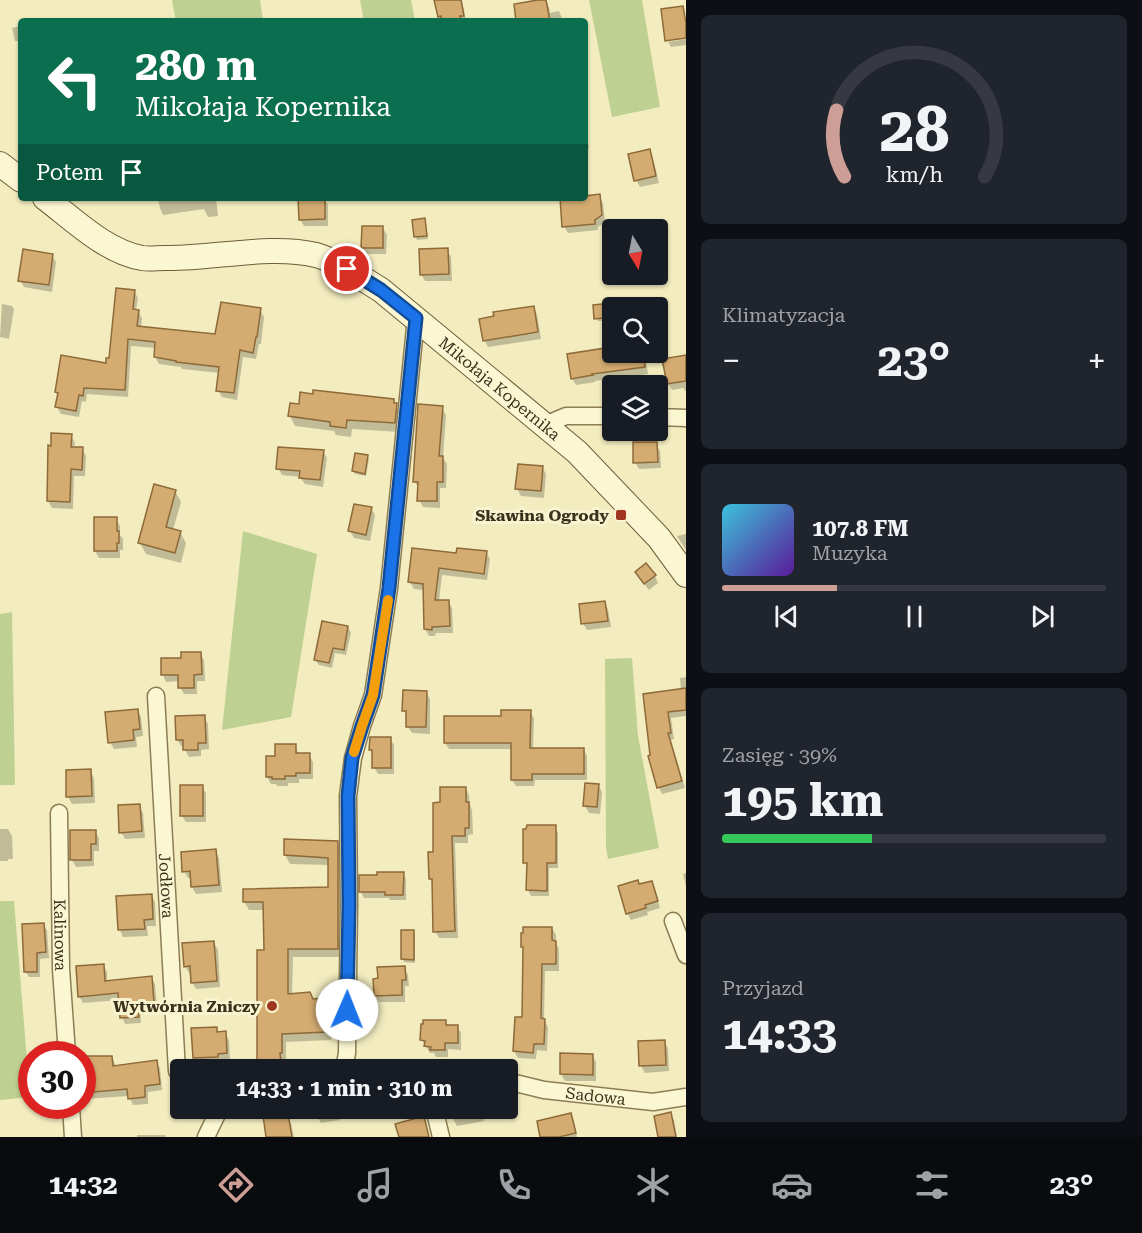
<!DOCTYPE html>
<html lang="pl">
<meta charset="utf-8">
<style>
:root{--surface:#171b24;--page:#20242c;--text:#f1f3f6;--muted:#9ea1a6;--line:#363941;--accent:#cd9e96}
body{margin:0;font-family:"Roboto Serif",serif;background:var(--page);color:var(--text);height:100vh;display:flex;flex-direction:column;font-size:22px;white-space:nowrap}
*{box-sizing:border-box;margin:0}
p{font-size:20px;color:var(--muted)}
.icon{flex:none;width:33px;height:33px;fill:none;stroke:currentColor;stroke-width:2;stroke-linecap:round;stroke-linejoin:round}
.map{position:relative;flex:1;overflow:hidden}
.details{display:flex;flex-direction:column;gap:15px;padding:15px;background:#0d0f14;width:456px}
.details>*{flex:none}
.banner{position:absolute;left:18px;top:18px;width:570px;height:183px;border-radius:6px;box-shadow:0 2px 4px #0004;background:#0b6e4f;color:#fff;overflow:hidden}
.needle{width:39px;rotate:170deg}
.fabs{position:absolute;left:602px;top:219px;display:grid;gap:12px}
.fabs a{display:grid;place-items:center;width:66px;height:66px;border-radius:6px;background:var(--surface);box-shadow:0 2px 4px #0004;font-size:30px}
.speed{position:absolute;left:18px;top:1041px;display:flex;gap:12px;font-size:30px;font-weight:700;text-align:center}
.speed>*{display:grid;place-content:center;width:78px;height:78px;border-radius:50%;background:var(--surface);box-shadow:0 2px 4px #0004;line-height:1}
.speed .limit{border:9px solid #d22;background:#fff;color:#111}
.pin{position:absolute;display:grid;place-items:center;width:51px;height:51px;color:#fff;margin:-26px;border:3px solid #fff;border-radius:50%;box-shadow:0 2px 6px #0007}
.me{position:absolute;width:66px;margin:-33px;rotate:1deg;stroke-linejoin:round;filter:drop-shadow(0 0 4px #0008)}
.turn{display:flex;align-items:center;gap:21px;height:126px;padding:0 18px;font-size:27px}
.turn .icon{width:78px;height:78px;stroke-width:2.5}
.turn b{display:block;font-size:42px;line-height:51px}
.then{display:flex;align-items:center;height:57px;padding:0 18px;background:#0003;gap:12px;font-size:22px}
.big{font-size:45px;font-weight:700;line-height:1.1}
.details .widget{flex:1;display:flex;flex-direction:column;justify-content:center;gap:9px;min-width:0;padding:0 21px;border-radius:9px;background:var(--page)}
.details .dial{align-items:center;gap:0}
.dial svg{height:156px;overflow:visible;fill:none;stroke:var(--line);stroke-width:7;stroke-linecap:round;text-anchor:middle}
.dial text{fill:var(--text);stroke:none}
.song{display:flex;align-items:center;gap:18px}
.cover{width:72px;height:72px;border-radius:9px;background:linear-gradient(135deg,hsl(190 70% 55%),hsl(270 70% 35%))}
.played{height:6px;border-radius:3px;background:linear-gradient(90deg,var(--accent) 30%,var(--line) 30%)}
.keys{display:flex;justify-content:space-around;direction:ltr}
.heat{display:flex;justify-content:space-between;align-items:center;font-size:33px;direction:ltr}
.charge{height:9px;border-radius:4px;background:linear-gradient(90deg,#34c759 39%,var(--line) 0)}
.trip{position:absolute;left:170px;top:1059px;width:348px;height:60px;border-radius:6px;background:var(--surface);box-shadow:0 2px 4px #0004;font-weight:700;line-height:60px;text-align:center}
.tabs{display:flex;height:96px;justify-content:space-around;align-items:center;background:#090b0e;color:var(--muted)}
.tabs .icon{width:42px;height:42px}
.tabs .active{color:var(--accent)}
.tabs b{font-size:27px;color:var(--text)}
main{display:flex;flex:1;min-height:0}
.map>svg:first-child{display:block}
</style>
<main>
<div class="map">
<svg width="686" height="1137" viewBox="0 0 686 1137">
<rect width="100%" height="100%" fill="#f2ecbf"/>
<g fill="#bed192">
<polygon points="172,0 260,0 263,21 176,21"/>
<polygon points="360,0 411,0 415,21 364,21"/>
<polygon points="589,0 642,0 660,107 612,117"/>
<polygon points="243,531 317,554 291,717 222,730"/>
<polygon points="12,612 15,785 0,785 0,614"/>
<polygon points="632,658 638,736 659,848 608,859 606,848 605,659"/>
<polygon points="0,901 14,901 30,1097 0,1100"/>
</g>
<g fill="#0003">
<polygon points="436,0 462,0 466,21 442,21 439,16"/>
<polygon points="545,0 549,7 550,13 559,11 563,21 518,21"/>
<polygon points="21,26 21,41 15,41 12,28"/>
<polygon points="686,39 686,45 671,47 668,42"/>
<polygon points="585,128 589,148 585,149"/>
<polygon points="649,151 653,158 659,183 640,187 636,180"/>
<polygon points="599,196 603,203 605,222 598,227 598,230 568,233 564,226 577,198"/>
<polygon points="158,198 216,198 218,216 208,217 204,209 163,215 160,208"/>
<polygon points="324,198 328,205 328,226 304,226 300,219"/>
<polygon points="425,220 426,223 428,239 417,240 416,237"/>
<polygon points="383,228 387,235 386,254 367,254 363,247"/>
<polygon points="447,250 451,257 452,281 425,281 421,274"/>
<polygon points="52,255 56,262 52,292 24,287 20,280"/>
<polygon points="134,291 138,298 136,311 138,311 142,318 141,328 217,336 260,310 264,317 261,344 259,344 256,359 243,357 237,400 222,397 218,390 220,373 182,369 181,367 159,364 155,357 156,348 131,346 128,397 87,394 86,402 82,401 79,417 61,414 57,407 59,396 56,392 107,364 111,360"/>
<polygon points="2,304 12,306 14,309 9,339 0,337"/>
<polygon points="613,305 614,308 612,308 612,320 598,321 596,318 595,306"/>
<polygon points="533,308 537,314 541,339 488,347 484,340"/>
<polygon points="610,347 612,347 612,352 645,352 648,374 595,381 595,382 576,385 572,378 610,349"/>
<polygon points="686,357 686,392 683,388 672,390 668,383 664,360"/>
<polygon points="393,401 401,414 400,432 352,429 351,437 336,435 334,431 295,426 290,416 300,405"/>
<polygon points="442,408 446,415 443,458 447,464 446,488 440,488 440,508 423,507 419,500 419,489 415,482"/>
<polygon points="71,436 75,443 74,448 82,449 86,456 85,476 74,476 73,509 52,508 48,501"/>
<polygon points="656,444 660,451 661,468 639,469 635,462"/>
<polygon points="323,451 327,458 323,487 305,484 300,477 282,475 278,468"/>
<polygon points="367,456 369,459 366,476 355,474 353,471"/>
<polygon points="542,467 546,474 544,498 521,496 517,489"/>
<polygon points="175,491 181,502 173,530 180,532 186,543 181,563 146,554 140,543"/>
<polygon points="371,508 375,515 370,541 354,538 350,531"/>
<polygon points="116,519 120,526 120,535 123,539 123,550 120,550 120,558 99,558 95,551"/>
<polygon points="686,534 686,550 677,536"/>
<polygon points="486,552 490,559 487,580 442,575 439,601 448,601 452,608 453,633 436,633 435,636 429,636 425,629 424,590 414,589 410,582 458,554"/>
<polygon points="655,576 658,583 649,590 640,579"/>
<polygon points="604,603 608,609 611,627 587,630 583,623"/>
<polygon points="348,627 351,633 346,655 335,653 332,668 319,665 315,660"/>
<polygon points="200,653 204,660 205,681 197,681 197,694 184,694 180,687 180,681 166,682 163,675 183,659"/>
<polygon points="686,677 686,716 671,718 674,739 671,740 685,788 662,794 659,788 650,757 652,756 645,695 681,690 680,678"/>
<polygon points="426,692 430,699 430,734 412,733 408,727 408,718 404,711"/>
<polygon points="137,710 141,717 143,736 136,737 137,747 114,749 110,742"/>
<polygon points="530,712 534,718 533,750 584,750 587,756 587,780 535,780 534,786 516,786 512,780 512,749 449,749 445,743 445,717 502,718"/>
<polygon points="204,717 208,724 209,749 201,750 201,756 189,757 185,750 185,746 181,746 177,739"/>
<polygon points="390,738 394,745 394,774 378,774 374,767 374,756 370,750"/>
<polygon points="295,745 299,755 309,755 313,762 313,779 299,779 299,783 288,783 288,786 277,786 276,784 271,784 267,777 276,757"/>
<polygon points="90,771 94,778 95,803 72,804 68,797"/>
<polygon points="598,785 602,792 600,814 589,813 585,806"/>
<polygon points="202,787 206,793 206,822 186,822 182,816"/>
<polygon points="465,788 469,795 470,805 472,810 473,834 468,835 468,843 455,843 458,938 439,938 435,931 433,883 431,878 441,804"/>
<polygon points="139,806 143,813 145,838 125,839 121,832"/>
<polygon points="555,827 558,833 558,868 549,868 549,896 531,896 528,890 528,868 525,862"/>
<polygon points="0,829 8,829 12,836 13,859 8,859 8,861 0,861"/>
<polygon points="95,832 99,838 99,851 94,851 94,866 76,867 72,860"/>
<polygon points="337,842 342,851 342,957 293,957 292,995 313,1000 336,998 341,1007 341,1029 331,1030 331,1040 286,1042 286,1062 285,1062 285,1070 263,1070 258,1061 266,952 265,910 249,910 244,901 329,888 329,865 290,864 285,855"/>
<polygon points="215,851 219,858 222,892 196,894 192,887 192,878 188,878 184,871"/>
<polygon points="403,873 406,879 406,900 390,900 389,898 364,898 361,892"/>
<polygon points="686,873 686,886 683,874"/>
<polygon points="651,882 655,889 660,908 647,912 648,915 631,920 627,913 640,886"/>
<polygon points="151,895 155,902 156,926 147,926 148,936 123,937 120,930"/>
<polygon points="43,924 47,930 49,958 40,959 40,977 29,977 25,971"/>
<polygon points="552,928 556,935 556,943 559,949 559,971 545,971 544,1020 548,1027 547,1051 537,1050 536,1059 518,1058 514,1051 523,1019 525,950 522,946"/>
<polygon points="413,932 415,935 415,963 404,962 403,959"/>
<polygon points="214,943 218,950 220,987 196,989 192,982 192,973 189,973 185,966"/>
<polygon points="103,965 107,972 107,982 151,977 155,984 157,1008 140,1010 141,1023 125,1024 122,1017 120,1000 83,1003 79,996"/>
<polygon points="404,968 408,975 409,986 405,986 405,1002 379,1002 375,995"/>
<polygon points="445,1021 448,1026 457,1026 461,1033 461,1050 448,1049 448,1057 436,1057 434,1053 430,1053 422,1040 425,1025"/>
<polygon points="216,1028 219,1033 225,1033 229,1040 230,1060 221,1060 221,1064 198,1065 194,1058 193,1029"/>
<polygon points="664,1041 668,1048 669,1071 645,1073 641,1066"/>
<polygon points="592,1055 596,1062 596,1081 565,1081 561,1074"/>
<polygon points="112,1057 115,1064 116,1067 156,1062 160,1068 162,1090 148,1092 148,1104 133,1105 129,1096 83,1099 82,1058"/>
<polygon points="264,1108 285,1108 286,1115 291,1123 294,1137 271,1137"/>
<polygon points="316,1108 338,1108 340,1120 321,1123 317,1116"/>
<polygon points="451,1108 482,1108 484,1121 457,1126 453,1119"/>
<polygon points="670,1114 674,1120 677,1137 660,1137"/>
<polygon points="571,1115 574,1121 577,1137 542,1137"/>
<polygon points="137,1135 165,1135 166,1137 137,1137"/>
</g>
<g fill="#d4ac71" stroke="#8e6a39" stroke-width="1.5">
<polygon points="434,0 461,0 464,16 460,16 461,21 442,21 441,16 438,17"/>
<polygon points="538,0 546,0 550,21 516,21 514,4"/>
<polygon points="683,6 686,23 686,38 665,41 661,9"/>
<polygon points="650,149 656,176 634,181 628,154"/>
<polygon points="600,194 602,215 595,220 595,224 562,227 560,198 585,198 585,196"/>
<polygon points="298,198 325,198 325,219 299,220"/>
<polygon points="425,218 427,236 414,237 412,220"/>
<polygon points="362,226 383,226 383,248 361,248"/>
<polygon points="448,248 449,274 420,275 419,249"/>
<polygon points="23,249 53,254 49,285 18,281"/>
<polygon points="116,288 135,290 133,309 139,310 137,326 215,334 221,302 261,308 257,337 256,337 253,353 240,350 234,393 216,391 219,367 176,362 176,361 154,357 155,342 128,339 125,390 84,388 83,396 79,395 76,411 55,407 58,393 55,392 61,355 106,363 106,358 109,358"/>
<polygon points="612,303 612,317 594,319 593,305"/>
<polygon points="534,306 538,332 483,341 479,319 494,316 493,312"/>
<polygon points="612,347 612,352 643,352 645,367 592,374 593,375 571,379 567,354"/>
<polygon points="686,355 686,381 667,384 662,359"/>
<polygon points="313,390 394,399 394,403 397,403 395,423 347,420 346,428 330,426 330,422 288,416 290,403 299,404 300,392 313,394"/>
<polygon points="418,404 443,406 439,456 443,456 443,482 437,482 437,501 417,501 418,482 413,482"/>
<polygon points="51,433 72,434 71,447 83,447 82,470 71,469 70,502 47,501 48,445 51,446"/>
<polygon points="633,442 657,442 658,462 633,463"/>
<polygon points="278,447 324,450 320,480 299,478 300,471 276,469"/>
<polygon points="355,453 368,455 365,474 352,471"/>
<polygon points="518,464 543,466 541,491 515,489"/>
<polygon points="154,484 176,490 166,527 181,531 175,553 138,543"/>
<polygon points="354,504 372,507 366,535 348,531"/>
<polygon points="94,517 117,517 117,531 119,531 119,543 117,543 117,551 94,551"/>
<polygon points="412,548 456,553 457,548 487,551 484,574 439,568 435,600 449,600 450,626 432,627 432,630 424,629 423,584 408,582"/>
<polygon points="646,563 656,575 644,584 635,572"/>
<polygon points="605,601 608,621 581,624 579,604"/>
<polygon points="322,621 348,626 344,650 333,648 329,663 314,660"/>
<polygon points="181,652 201,652 202,674 194,675 194,688 178,688 178,675 161,675 161,658 181,658"/>
<polygon points="686,688 686,710 668,712 671,733 668,733 682,781 657,788 648,756 650,755 643,694"/>
<polygon points="403,690 427,691 426,727 406,727 406,711 402,711"/>
<polygon points="138,709 140,729 133,730 134,740 108,743 105,712"/>
<polygon points="501,710 531,710 530,748 584,748 584,774 532,774 532,780 511,780 511,743 444,743 444,716 501,716"/>
<polygon points="205,715 206,743 198,743 198,750 183,750 183,740 176,740 175,716"/>
<polygon points="370,737 391,737 391,768 372,768 372,750 369,750"/>
<polygon points="275,744 296,744 296,753 310,753 310,773 296,773 296,776 285,776 285,779 272,779 272,777 266,777 266,756 275,756"/>
<polygon points="91,769 92,796 66,797 66,770"/>
<polygon points="585,783 599,784 597,807 583,806"/>
<rect x="180" y="785" width="23" height="31"/>
<polygon points="440,787 466,787 466,802 469,802 469,828 465,828 465,836 452,836 455,931 433,932 432,879 429,879 428,852 433,852 433,803 440,802"/>
<polygon points="140,804 142,831 119,833 118,805"/>
<polygon points="527,825 556,825 556,863 547,863 547,891 526,890 527,863 523,863 523,829 526,829"/>
<polygon points="70,830 96,830 96,844 91,844 91,860 70,860"/>
<polygon points="284,839 338,841 338,949 288,949 288,994 310,992 313,999 337,996 337,1021 326,1022 327,1032 282,1034 282,1053 280,1053 281,1062 257,1062 257,950 264,950 263,902 243,902 243,889 328,887 328,858 284,855"/>
<polygon points="216,849 219,885 191,887 190,871 182,872 181,852"/>
<polygon points="377,872 404,872 403,895 385,895 385,892 359,892 359,875 377,875"/>
<polygon points="638,880 639,884 652,881 658,901 645,905 646,908 626,914 618,886"/>
<polygon points="152,894 153,919 144,920 145,929 118,930 116,896"/>
<polygon points="44,923 46,952 37,953 37,972 24,972 22,924"/>
<polygon points="523,927 552,927 552,940 556,941 556,964 542,964 541,1018 545,1019 544,1044 534,1044 533,1053 513,1051 515,1017 522,1017 523,947 521,947 521,933 523,933"/>
<polygon points="401,930 414,930 414,960 401,959"/>
<polygon points="214,941 217,981 191,983 190,966 184,967 182,943"/>
<polygon points="104,964 105,981 152,976 154,1002 138,1004 139,1017 120,1018 118,993 78,997 76,966"/>
<polygon points="405,966 406,980 402,980 402,995 374,996 373,979 378,978 377,967"/>
<polygon points="423,1020 446,1020 446,1025 458,1025 458,1043 445,1043 445,1050 430,1050 431,1047 424,1046 425,1041 420,1040 421,1024 423,1024"/>
<polygon points="217,1027 217,1032 226,1031 227,1053 218,1054 218,1057 193,1058 191,1028"/>
<polygon points="665,1040 666,1065 639,1066 638,1041"/>
<polygon points="560,1053 593,1054 593,1075 560,1074"/>
<polygon points="82,1056 112,1056 113,1066 157,1060 160,1084 145,1086 145,1097 128,1099 127,1089 82,1093"/>
<polygon points="262,1108 284,1108 284,1114 288,1114 292,1137 266,1137"/>
<polygon points="671,1112 676,1137 658,1137 654,1116"/>
<polygon points="571,1113 576,1133 559,1137 540,1137 537,1121"/>
<polygon points="424,1116 429,1137 399,1137 395,1124"/>
</g>
<g fill="none" stroke-linecap="round" stroke-linejoin="round">
<g stroke="#8d7d56" stroke-width="19">
<g id="street">
<polyline points="657,417 686,418"/>
<polyline points="545,425 566,416 612,416"/>
<path id="s1" d="M156,696L177,1071L180,1074"/>
<path id="s2" d="M59,813L61,969L67,1054"/>
<polyline points="673,921 686,955"/>
<polyline points="344,1070 347,1053 349,905 348,796 353,758 362,726 373,695 389,588 416,318"/>
<path id="s3" d="M507,1081L544,1090L653,1102L686,1097"/>
<polyline points="71,1106 73,1137"/>
<polyline points="434,1108 441,1137"/>
<polyline points="206,1137 220,1108"/>
</g>
</g>
<g stroke="#6e5d39" stroke-width="26">
<g id="secondary">
<polyline points="0,164 21,180"/>
<path id="s4" d="M45,198C73,219 106,252 142,258C149,259 157,258 165,258C213,259 269,244 316,255C335,260 363,279 381,290L577,452L659,538L686,575"/>
</g>
</g>
<use href="#street" stroke="#fcf7d3" stroke-width="16"/>
<use href="#secondary" stroke="#fcf7d3" stroke-width="24"/>
</g>
<g fill="none" stroke-linecap="round" stroke-linejoin="round">
<g stroke="#114b97" stroke-width="15">
<polyline id="route" points="347,269 381,290 416,318 389,588 373,695 362,726 352,758 348,796 349,905 347,1010"/>
</g>
<use href="#route" stroke="#1a73e8" stroke-width="10"/>
<polyline stroke="#f59e0b" stroke-width="10" points="354,752 362,726 373,695 388,600"/>
</g>
<g fill="#a13620" stroke="#f9f4d0" stroke-width="2">
<rect x="615" y="509" width="12" height="12" rx="3"/>
<circle cx="272" cy="1006" r="6"/>
</g>
<g text-anchor="middle" stroke-width="6" stroke-linejoin="round" paint-order="stroke">
<g font-size="16" fill="#3b301c" stroke="#f9f4d0">
<text dy="6" stroke="none"><textPath href="#s4" startOffset="518">Mikołaja Kopernika</textPath></text>
<text dy="6" stroke="none"><textPath href="#s1" startOffset="190">Jodłowa</textPath></text>
<text dy="6" stroke="none"><textPath href="#s2" startOffset="122">Kalinowa</textPath></text>
<text dy="6" stroke="none"><textPath href="#s3" startOffset="90">Sadowa</textPath></text>
</g>
<g font-size="16" font-weight="bold" fill="#3b301c" stroke="#f9f4d0" text-anchor="end">
<text x="609" y="521">Skawina Ogrody</text>
<text x="260" y="1012">Wytwórnia Zniczy</text>
</g>
</g>
</svg>
<div class="fabs">
<a><svg class="needle" viewBox="-14 -14 28 28"><path d="M0-13l5 13h-10z" fill="#e53935"/><path d="M0 13l5-13h-10z" fill="#9ea1a6"/></svg></a>
<a><svg class="icon" aria-label="search" viewBox="0 0 24 24"><circle cx="10" cy="10" r="6"/><path d="M15 15l6 6"/></svg></a>
<a><svg class="icon" aria-label="layers" viewBox="0 0 24 24"><path d="M12 4l9 5-9 5-9-5zM3 14l9 5 9-5"/></svg></a>
</div>
<div class="speed"><div class="limit">30</div></div>
<div class="pin" style="left:347px;top:269px;background:#d93025"><svg class="icon" aria-label="arrive" viewBox="0 0 24 24"><path d="M6 21V4h12l-3 4 3 4H6"/></svg></div>
<svg class="me" style="left:347px;top:1010px" viewBox="-20 -20 40 40"><circle r="19" fill="#fff"/><path d="M0-13L10 11 0 6-10 11z" fill="#1a73e8"/></svg>
<div class="trip">14:33 · 1 min · 310 m</div>
<div class="banner">
<div class="turn"><svg class="icon" aria-label="left" viewBox="0 0 24 24"><path d="M17 20v-9H6M10 6l-5 5 5 5"/></svg><div><b>280 m</b>Mikołaja Kopernika</div></div>
<div class="then">Potem<svg class="icon" aria-label="arrive" viewBox="0 0 24 24"><path d="M6 21V4h12l-3 4 3 4H6"/></svg></div>
</div>
</div>
<section class="details">
<div class="widget dial"><svg viewBox="0 0 100 80">
<path d="M14 69A42 42 0 1 1 86 69"/>
<path d="M14 69A42 42 0 0 1 10 35" stroke="#cd9e96"/>
<text x="50" y="56" font-size="32" font-weight="700">28</text>
<text x="50" y="72" font-size="11">km/h</text>
</svg></div>
<div class="widget"><p>Klimatyzacja</p>
<div class="heat"><a>−</a><b class="big">23°</b><a>+</a></div>
</div>
<div class="widget">
<div class="song"><i class="cover"></i><div><b>107.8 FM</b><p>Muzyka</p></div></div>
<div class="played"></div>
<div class="keys"><svg class="icon" aria-label="previous" viewBox="0 0 24 24"><path d="M18 5L8 12l10 7zM5 5v14"/></svg><svg class="icon" aria-label="pause" viewBox="0 0 24 24"><path d="M8 5v14M16 5v14"/></svg><svg class="icon" aria-label="next" viewBox="0 0 24 24"><path d="M6 5l10 7-10 7zM19 5v14"/></svg></div>
</div>
<div class="widget"><p>Zasięg · 39%</p><b class="big">195 km</b><div class="charge"></div></div>
<div class="widget"><p>Przyjazd</p><b class="big">14:33</b></div>
</section>
</main>
<nav class="tabs">
<b>14:32</b>
<svg class="icon active" aria-label="directions" viewBox="0 0 24 24"><path d="M12 3l9 9-9 9-9-9zM9 14v-3h6M13 9l2 2-2 2"/></svg>
<svg class="icon" aria-label="music" viewBox="0 0 24 24"><path d="M9 18V5l10-2v13"/><circle cx="6" cy="18" r="3"/><circle cx="16" cy="16" r="3"/></svg>
<svg class="icon" aria-label="phone" viewBox="0 0 24 24"><path d="M5 4h4l2 5-3 2q2 4 5 5l2-3 5 2v4C11 20 4 13 5 4z"/></svg>
<svg class="icon" aria-label="climate" viewBox="0 0 24 24"><path d="M12 3v18M4 7l16 10M4 17L20 7"/></svg>
<svg class="icon" aria-label="car" viewBox="0 0 24 24"><path d="M5 17H2v-5l4-1 3-4h7l3 4 3 1v5h-3M9 17h6M6 11h13"/><circle cx="7" cy="17" r="2"/><circle cx="17" cy="17" r="2"/></svg>
<svg class="icon" aria-label="filters" viewBox="0 0 24 24"><path d="M4 7h16M4 17h16"/><circle cx="9" cy="7" r="2"/><circle cx="15" cy="17" r="2"/></svg>
<b>23°</b>
</nav>
